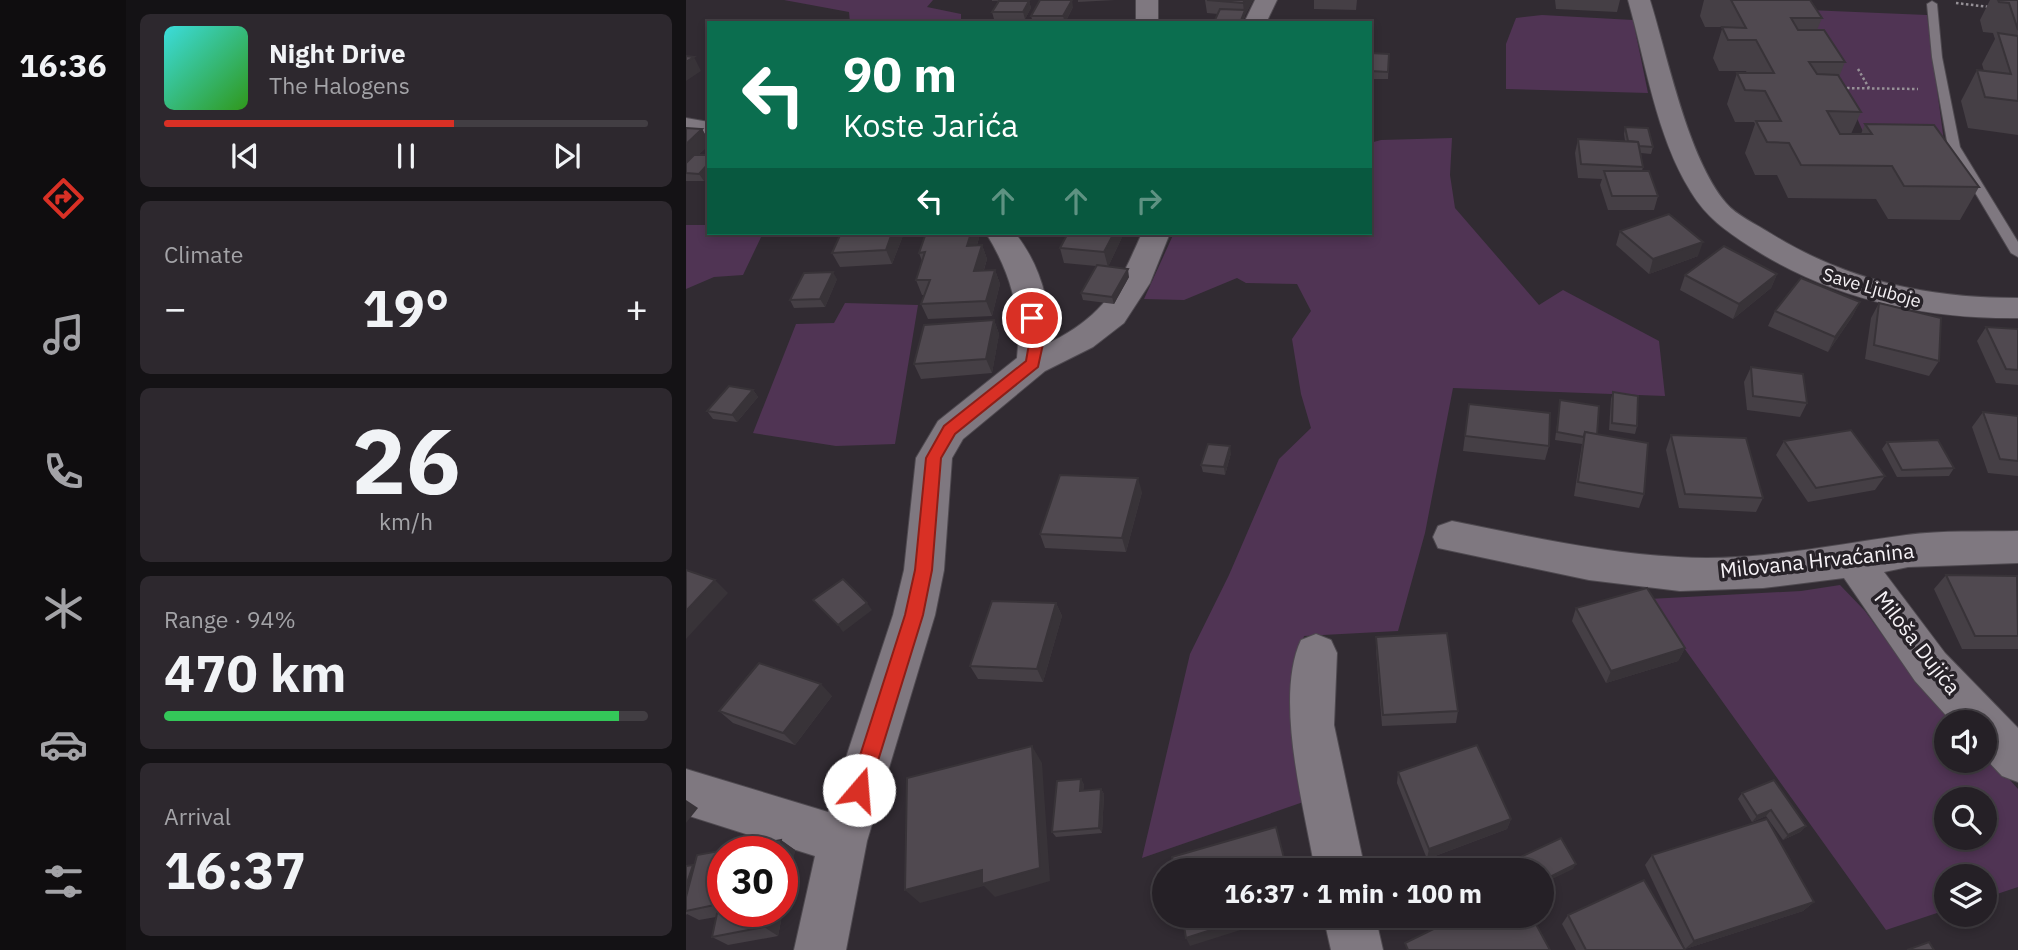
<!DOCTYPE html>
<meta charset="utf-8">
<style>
:root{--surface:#252026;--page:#2d282e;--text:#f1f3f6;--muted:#a3a3a7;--line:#423e43;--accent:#d93025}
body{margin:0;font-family:"IBM Plex Sans",sans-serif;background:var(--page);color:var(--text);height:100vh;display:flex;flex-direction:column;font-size:26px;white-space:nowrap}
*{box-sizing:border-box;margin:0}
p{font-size:23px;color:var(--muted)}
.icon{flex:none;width:38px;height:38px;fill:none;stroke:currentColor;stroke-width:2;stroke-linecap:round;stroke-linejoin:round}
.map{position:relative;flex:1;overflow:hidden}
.sheet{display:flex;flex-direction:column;gap:14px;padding:14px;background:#141215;width:560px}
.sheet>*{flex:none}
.banner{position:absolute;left:21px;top:21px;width:665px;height:214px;border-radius:0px;box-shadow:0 4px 10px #0003,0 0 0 2px var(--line);background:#0b6e4f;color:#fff;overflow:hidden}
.fabs{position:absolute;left:1248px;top:710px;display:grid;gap:14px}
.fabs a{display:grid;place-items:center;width:63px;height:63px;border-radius:50%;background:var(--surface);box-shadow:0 4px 10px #0003,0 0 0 2px var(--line);font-size:35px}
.speed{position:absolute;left:21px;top:836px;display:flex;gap:14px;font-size:35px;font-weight:700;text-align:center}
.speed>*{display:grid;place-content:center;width:91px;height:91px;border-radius:50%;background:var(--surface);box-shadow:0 4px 10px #0003,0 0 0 2px var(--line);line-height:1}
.speed .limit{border:10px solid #d22;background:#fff;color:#111}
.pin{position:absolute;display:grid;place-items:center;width:60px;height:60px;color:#fff;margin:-30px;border:4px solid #fff;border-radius:50%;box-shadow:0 2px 7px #0007}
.me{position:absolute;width:77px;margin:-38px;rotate:18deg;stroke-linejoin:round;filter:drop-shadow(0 0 5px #0008)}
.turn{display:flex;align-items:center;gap:24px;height:147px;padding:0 21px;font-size:32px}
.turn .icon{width:91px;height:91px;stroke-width:2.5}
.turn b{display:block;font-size:49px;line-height:60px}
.lanes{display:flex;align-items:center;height:66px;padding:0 21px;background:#0003;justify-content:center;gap:35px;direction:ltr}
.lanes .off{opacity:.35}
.big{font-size:52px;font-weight:800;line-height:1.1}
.sheet .card{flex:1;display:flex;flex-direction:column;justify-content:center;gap:10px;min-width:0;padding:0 24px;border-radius:10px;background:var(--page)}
.sheet .dial{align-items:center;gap:0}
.dial b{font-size:91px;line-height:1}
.song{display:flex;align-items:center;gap:21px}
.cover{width:84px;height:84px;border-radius:10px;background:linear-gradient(135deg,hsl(180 70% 55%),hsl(110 70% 35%))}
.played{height:7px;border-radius:4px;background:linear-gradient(90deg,var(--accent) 60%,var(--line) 60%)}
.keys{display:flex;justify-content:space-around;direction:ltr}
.heat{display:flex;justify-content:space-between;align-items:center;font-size:38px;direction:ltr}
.charge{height:10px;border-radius:5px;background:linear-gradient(90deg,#34c759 94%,var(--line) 0)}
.trip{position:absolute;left:466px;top:858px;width:402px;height:70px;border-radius:35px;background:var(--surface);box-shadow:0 4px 10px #0003,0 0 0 2px var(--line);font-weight:800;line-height:70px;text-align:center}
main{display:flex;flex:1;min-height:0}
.dock{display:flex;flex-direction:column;width:126px;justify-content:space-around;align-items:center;background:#0f0d0f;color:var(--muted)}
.dock .icon{width:49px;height:49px}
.dock .active{color:var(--accent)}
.dock b{font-size:32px;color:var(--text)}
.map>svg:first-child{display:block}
</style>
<main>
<nav class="dock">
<b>16:36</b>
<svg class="icon active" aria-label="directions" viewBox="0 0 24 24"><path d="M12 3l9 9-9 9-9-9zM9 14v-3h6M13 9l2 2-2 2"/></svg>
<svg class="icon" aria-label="music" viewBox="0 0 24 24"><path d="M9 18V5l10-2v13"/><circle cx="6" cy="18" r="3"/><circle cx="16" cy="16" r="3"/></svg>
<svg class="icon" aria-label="phone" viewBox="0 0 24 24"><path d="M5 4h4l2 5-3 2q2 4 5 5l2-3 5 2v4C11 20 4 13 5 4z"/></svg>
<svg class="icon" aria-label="climate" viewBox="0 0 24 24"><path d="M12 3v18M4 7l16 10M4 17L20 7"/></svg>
<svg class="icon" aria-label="car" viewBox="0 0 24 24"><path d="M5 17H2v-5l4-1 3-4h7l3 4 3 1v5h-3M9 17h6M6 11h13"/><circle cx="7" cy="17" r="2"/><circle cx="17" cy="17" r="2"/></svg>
<svg class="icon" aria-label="filters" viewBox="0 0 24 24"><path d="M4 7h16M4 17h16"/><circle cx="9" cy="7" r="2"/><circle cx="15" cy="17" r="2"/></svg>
</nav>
<section class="sheet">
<div class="card">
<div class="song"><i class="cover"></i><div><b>Night Drive</b><p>The Halogens</p></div></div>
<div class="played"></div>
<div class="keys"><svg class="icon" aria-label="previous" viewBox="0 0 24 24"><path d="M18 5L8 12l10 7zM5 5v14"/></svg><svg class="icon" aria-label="pause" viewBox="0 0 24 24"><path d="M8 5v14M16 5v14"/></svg><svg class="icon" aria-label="next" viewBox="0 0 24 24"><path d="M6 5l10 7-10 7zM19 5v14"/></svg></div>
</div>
<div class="card"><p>Climate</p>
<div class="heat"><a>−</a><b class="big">19°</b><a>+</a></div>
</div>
<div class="card dial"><b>26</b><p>km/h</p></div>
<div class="card"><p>Range · 94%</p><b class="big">470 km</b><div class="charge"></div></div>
<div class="card"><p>Arrival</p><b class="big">16:37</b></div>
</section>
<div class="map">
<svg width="1332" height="950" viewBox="0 0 1332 950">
<rect width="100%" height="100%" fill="#312b32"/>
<g fill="#503454" fill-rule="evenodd">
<polygon points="98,0 247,0 241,7 275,14 275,23 164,23 163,12"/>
<polygon points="1122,10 1241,15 1259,149 1184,147"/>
<polygon points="856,15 947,20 962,93 820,89 820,44 830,18"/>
<polygon points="766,138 764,175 769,208 853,305 877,290 973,341 979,396 767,388 739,533 712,631 618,636 610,668 626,799 456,858 504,654 543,575 593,459 625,428 615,394 606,339 625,311 611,284 560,283 551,278 498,300 458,299 488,233 684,233 684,143 695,140"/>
<polygon points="0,225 23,225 23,233 77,233 57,275 28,277 0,289"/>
<polygon points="159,303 232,305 209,444 150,446 67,433 110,324 148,323"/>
<path d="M1154,585L1179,611L1213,658L1272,723H1260V761H1298L1299,752L1332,789V887L1299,898L1298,877H1260V910L1200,930L963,599L1115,591ZM1260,800H1298V838H1260Z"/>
</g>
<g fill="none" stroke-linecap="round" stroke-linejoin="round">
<g stroke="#4e494f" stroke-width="2">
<polygon id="service" points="1246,1 1251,4 1256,57 1274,147 1332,242 1332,257 1325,253 1262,147 1246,57 1241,4"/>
</g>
<g stroke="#4e494f" stroke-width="2">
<g id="minor">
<rect x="450" y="0" width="22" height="23"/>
<polygon points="569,0 591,0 580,23 558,23"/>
<path d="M942,0H964C982,58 1002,158 1040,203C1051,216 1070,224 1084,233C1161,281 1242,298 1332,298V318C1236,319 1145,299 1063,246C1039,230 1021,218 1005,192C970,136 960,63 942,0Z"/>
<polygon points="0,118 23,122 23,138 0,134"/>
<path d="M300,233H329C354,264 364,302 365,342C420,314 432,287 456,233H484L464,283L438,323L407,347L359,371L277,439L266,458L258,570L249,615L181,841L160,950H108L129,856L0,815V769L142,812L207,615L218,570L230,458L252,421L331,358C336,311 324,272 300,233Z"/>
<path d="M766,521C841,536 916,553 992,557C1069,562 1145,545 1220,535C1257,530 1295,532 1332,531V563L1222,567L1198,572L1259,653L1332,728V782L1316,776L1298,757V723H1267L1229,681L1158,578L1077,588L994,591L903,580L752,548L747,537L752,526Z"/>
<path d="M630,634L645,640L651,653L648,725L679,870H629C618,807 588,698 615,640Z"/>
<polygon points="637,915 689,915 697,950 645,950"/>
</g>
</g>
<g stroke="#969197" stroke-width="2.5" stroke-dasharray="2.5 2.5" stroke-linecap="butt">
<polyline points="1270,3 1303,7"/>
<polyline points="1172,69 1183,88"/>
<polyline points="1156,88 1232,89"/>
</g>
<use href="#service" fill="#7f7880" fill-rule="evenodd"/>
<use href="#minor" fill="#7f7880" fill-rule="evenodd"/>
</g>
<g fill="#453f45">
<polygon points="306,0 343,1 345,8 339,19 308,19 306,12 312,1 306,1"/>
<polygon points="392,0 429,0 392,2"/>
<polygon points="519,0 567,0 559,15 557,23 528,23 532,14 521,13"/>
<polygon points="628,0 671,0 670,10 628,9"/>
<polygon points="869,0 934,0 931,12 870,9"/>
<polygon points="1018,0 1124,0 1136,18 1131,30 1159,62 1153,77 1175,112 1165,134 1175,134 1179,124 1293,187 1274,220 1202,219 1190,199 1102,198 1091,175 1069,175 1059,153 1069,124 1068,122 1049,122 1041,104 1051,73 1061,73 1060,71 1033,71 1027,58 1036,29 1035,27 1019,27 1014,16"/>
<polygon points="1304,0 1332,0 1332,135 1282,128 1275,101 1291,70 1298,71 1296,64 1309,39 1307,33 1297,32 1294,20"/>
<polygon points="387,7 379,23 347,23 345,16"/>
<polygon points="684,53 703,54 702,79 684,79"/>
<polygon points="939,127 967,147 965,154 955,153 957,167 956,171 972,196 968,210 922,210 914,185 916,179 892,178 889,153 892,139 939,141 938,134"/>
<polygon points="0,128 16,129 23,141 23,145 12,155 23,155 23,175 18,181 0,181"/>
<polygon points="934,231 1012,256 963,274 930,245"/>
<polygon points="218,233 206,264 154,267 146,253"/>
<polygon points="285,233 291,233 293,238 291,245 296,245 301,259 298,270 309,270 314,284 306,316 242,319 235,304 239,295 236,295 230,280 236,261 233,253"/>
<polygon points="438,233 422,267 443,277 428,304 397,300 395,293 410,266 378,263 374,248"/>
<polygon points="1091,274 1085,288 1047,319 994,290 999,275"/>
<polygon points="151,279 139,307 108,308 104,300"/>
<polygon points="1174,302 1166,317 1142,352 1082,326 1089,311"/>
<polygon points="1193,303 1253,361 1243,376 1179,359 1185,318"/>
<polygon points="308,320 313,334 306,373 235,379 228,364"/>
<polygon points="1300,327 1332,329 1332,385 1310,383 1291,341"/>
<polygon points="1065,367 1121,403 1114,417 1061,410 1058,382"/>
<polygon points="67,390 72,397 51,422 27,419 21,411"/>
<polygon points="927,392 951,426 949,434 923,430 925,399"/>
<polygon points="874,400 911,435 958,494 953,508 888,496 896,444 869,440"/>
<polygon points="783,404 863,446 859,460 777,451"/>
<polygon points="1297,412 1332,416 1332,476 1302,473 1286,427"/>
<polygon points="985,435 1077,498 1070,512 993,508 980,450"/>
<polygon points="1098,441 1199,476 1189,490 1122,502 1090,455"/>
<polygon points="1201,442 1268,468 1263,476 1211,477 1196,449"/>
<polygon points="545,453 539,475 517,472 515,465"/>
<polygon points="456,492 440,552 359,548 354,534"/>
<polygon points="1260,575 1332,577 1332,649 1276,649 1248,589"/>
<polygon points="370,603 376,616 357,682 292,679 284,666"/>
<polygon points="890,608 999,648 992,661 920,683 886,621"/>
<polygon points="690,637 772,711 770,723 696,726 690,650"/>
<polygon points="146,696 109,745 47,723 33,711"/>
<polygon points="712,772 825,819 821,829 741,859 711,783"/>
<polygon points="395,779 398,785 397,791 415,789 418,794 416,833 370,837 366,832"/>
<polygon points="1056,793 1120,826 1114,832 1097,840 1080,816 1066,822 1052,799"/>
<polygon points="95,840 109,850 92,936 42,945 26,937 30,917 13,920 1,914 0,915 0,866 7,865"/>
<polygon points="966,855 1128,902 1117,911 999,949 959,865"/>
<polygon points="824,862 887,869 823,870 822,867"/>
<polygon points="882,915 999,950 890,950 876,924"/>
</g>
<g fill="#383338">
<polygon points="386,0 387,7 379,23 377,16"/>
<polygon points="559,0 567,0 559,15 557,23 554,23 558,12 557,3"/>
<polygon points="343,1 345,8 339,19 337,12"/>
<polygon points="8,57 15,71 0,81 0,62"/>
<polygon points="16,129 23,141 23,145 0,166 0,144"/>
<polygon points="23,163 23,171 21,171 23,175 18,181 13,174"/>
<polygon points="206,233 218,233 206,264 200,250"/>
<polygon points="285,233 291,233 293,238 286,260 281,246"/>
<polygon points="428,233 438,233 422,267 418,252"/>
<polygon points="1017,242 1012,256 963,274 967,259"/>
<polygon points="296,245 301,259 293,285 288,271"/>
<polygon points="442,269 443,277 428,304 426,297"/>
<polygon points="309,270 314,284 306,316 300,301"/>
<polygon points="147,272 151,279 139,307 134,299"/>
<polygon points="1091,274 1085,288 1047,319 1053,304"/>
<polygon points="1174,302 1166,317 1142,352 1149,337"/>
<polygon points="308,320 313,334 306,373 300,359"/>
<polygon points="67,390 72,397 51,422 46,415"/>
<polygon points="544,446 545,453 539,475 538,467"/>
<polygon points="452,478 456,492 440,552 436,538"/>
<polygon points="29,580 42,593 0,639 0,611"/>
<polygon points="181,603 186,610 157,632 152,625"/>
<polygon points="370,603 376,616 357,682 351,669"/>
<polygon points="999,648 992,661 920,683 925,671"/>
<polygon points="135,684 146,696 109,745 97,733"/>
<polygon points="346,746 356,763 364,881 309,897 298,886 234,903 219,890"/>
<polygon points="395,779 398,785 397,796 394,791"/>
<polygon points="415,789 418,794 416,833 413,828"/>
<polygon points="0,800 12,808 0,823"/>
<polygon points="1085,810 1080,816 1066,822 1071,816"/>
<polygon points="825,819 821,829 741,859 743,849"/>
<polygon points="1120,826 1114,832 1097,840 1102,835"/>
<polygon points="95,840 109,850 92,936 78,927 81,912 96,912 96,852 93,852"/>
<polygon points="890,864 887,869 856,884 856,881"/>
<polygon points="7,865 15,870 0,911 0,886"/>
<polygon points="1128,902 1117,911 999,949 1008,941"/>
<polygon points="572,915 602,915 504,946 500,938"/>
</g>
<g fill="#504950" stroke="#383338" stroke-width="2">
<polygon points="354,0 386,0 377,16 345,16"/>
<polygon points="521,0 559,0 557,3"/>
<polygon points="1045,0 1124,0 1136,18 1105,18 1112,30 1138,30 1159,62 1123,62 1131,74 1152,75 1175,112 1141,111 1154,134 1186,134 1179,124 1248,125 1293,187 1218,186 1206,166 1115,165 1103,143 1081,142 1070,121 1095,121 1079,91 1059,90 1051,73 1088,73 1070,40 1042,40 1036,27 1060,28"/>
<polygon points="1312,0 1332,0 1332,30 1323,3 1313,2"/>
<polygon points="313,1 343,1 337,12 306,12"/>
<polygon points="534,9 559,10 554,23 528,22"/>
<polygon points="1312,33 1332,36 1332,101 1299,97 1291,70 1325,74"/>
<polygon points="684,53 703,54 702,72 684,71"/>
<polygon points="0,56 8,57 0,62"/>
<polygon points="939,127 962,128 967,147 953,146 952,142 942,141"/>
<polygon points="0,128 16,129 0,144"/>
<polygon points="892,139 952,142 957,167 895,164"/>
<polygon points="8,155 23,155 23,163 13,174 0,173 0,163"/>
<polygon points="918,171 963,171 972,196 926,196"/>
<polygon points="983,214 1017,242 967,259 934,231"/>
<polygon points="155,233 206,233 200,250 146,253"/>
<polygon points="240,233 285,233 281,246 296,245 288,271 309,270 300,301 235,304 244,280 230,280 239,252 233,253"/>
<polygon points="382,233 428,233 418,252 374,248"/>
<polygon points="1038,246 1091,274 1053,304 999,275"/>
<polygon points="411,265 442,269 426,297 395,293"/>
<polygon points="147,272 134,299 104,300 118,273"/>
<polygon points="1115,278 1174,302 1149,337 1089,311"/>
<polygon points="1193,303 1255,318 1253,361 1188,345"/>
<polygon points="308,320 300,359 228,364 238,325"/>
<polygon points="1300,327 1332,329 1332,370 1320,369"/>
<polygon points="1065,367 1117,374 1121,403 1067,396"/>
<polygon points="43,386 67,390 46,415 21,411"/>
<polygon points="927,392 952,396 951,426 926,423"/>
<polygon points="874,400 913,406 911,435 899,432 898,437 871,432"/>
<polygon points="783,404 864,413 863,446 779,436"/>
<polygon points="1297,412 1332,416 1332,461 1314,459"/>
<polygon points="1165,430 1199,476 1130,488 1098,441"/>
<polygon points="899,432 962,443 958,494 892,482"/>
<polygon points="985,435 1060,438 1077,498 999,494"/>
<polygon points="1252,440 1268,468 1216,470 1201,442"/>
<polygon points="522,444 544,446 538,467 515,465"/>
<polygon points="374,475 452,478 436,538 354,534"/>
<polygon points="0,570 29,580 0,611"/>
<polygon points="1260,575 1331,576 1332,636 1289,636"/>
<polygon points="157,579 181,603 152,625 127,600"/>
<polygon points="961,588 999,648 925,671 890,608"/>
<polygon points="306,601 370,603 351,669 284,666"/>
<polygon points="761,633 772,711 697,715 690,637"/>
<polygon points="73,663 135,684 97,733 33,711"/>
<polygon points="791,745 825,819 743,849 712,772"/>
<polygon points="346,746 354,868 296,884 296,870 219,890 221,778"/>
<polygon points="395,779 394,791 415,789 413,828 366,832 371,781"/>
<polygon points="1088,780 1120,826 1102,835 1085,810 1071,816 1056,793"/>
<polygon points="1081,819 1128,902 1008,941 966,855"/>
<polygon points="590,827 601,870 489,870 486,857"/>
<polygon points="875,838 890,864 856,881 856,870 828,870 824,862"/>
<polygon points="95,840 93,852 37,852 37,912 81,912 78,927 26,937 33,904 0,911 0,897 11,855"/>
<polygon points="7,865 0,886 0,866"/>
<polygon points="958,880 999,950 900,950 882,915"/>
<polygon points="496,915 572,915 500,938"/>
<polygon points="776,915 845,915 864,950 722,950 719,943"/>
<polygon points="1243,942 1248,950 1221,950"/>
</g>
<polygon fill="#d93025" stroke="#8d1f18" stroke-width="2" points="346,313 353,318 357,344 352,367 269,434 255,458 246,570 237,615 183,790 180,797 173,800 166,797 163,790 219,615 229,570 240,458 258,426 340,361 343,344 339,318"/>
<g text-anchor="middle" stroke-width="7" stroke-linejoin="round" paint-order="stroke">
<g font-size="18" fill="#f6f2f6" stroke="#272228">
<text transform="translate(1186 288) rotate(16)" y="6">Save Ljuboje</text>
</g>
<g font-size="21" fill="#f6f2f6" stroke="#272228">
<text transform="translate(1131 561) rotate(-6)" y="7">Milovana Hrvaćanina</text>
<text transform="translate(1231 643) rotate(52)" y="7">Miloša Dujića</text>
</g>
</g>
</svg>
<div class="fabs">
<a><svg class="icon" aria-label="sound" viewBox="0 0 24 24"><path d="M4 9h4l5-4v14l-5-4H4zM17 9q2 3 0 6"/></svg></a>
<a><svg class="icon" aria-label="search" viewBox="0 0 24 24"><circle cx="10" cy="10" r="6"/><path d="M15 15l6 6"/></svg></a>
<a><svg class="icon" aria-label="layers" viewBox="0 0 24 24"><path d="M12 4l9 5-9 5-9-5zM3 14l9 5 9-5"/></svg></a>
</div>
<div class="speed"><div class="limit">30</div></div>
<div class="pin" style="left:346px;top:318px;background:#d93025"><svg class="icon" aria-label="arrive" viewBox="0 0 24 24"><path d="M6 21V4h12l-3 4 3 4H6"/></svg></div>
<svg class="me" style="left:173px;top:790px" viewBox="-20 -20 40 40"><circle r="19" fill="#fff"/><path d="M0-13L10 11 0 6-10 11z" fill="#d93025"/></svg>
<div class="trip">16:37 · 1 min · 100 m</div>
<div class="banner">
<div class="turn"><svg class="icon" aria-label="left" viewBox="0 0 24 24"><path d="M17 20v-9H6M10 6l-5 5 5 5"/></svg><div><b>90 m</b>Koste Jarića</div></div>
<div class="lanes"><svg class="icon" aria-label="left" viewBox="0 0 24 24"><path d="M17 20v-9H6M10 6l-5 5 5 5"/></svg><svg class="icon off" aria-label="ahead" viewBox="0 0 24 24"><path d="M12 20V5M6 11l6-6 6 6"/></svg><svg class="icon off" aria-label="ahead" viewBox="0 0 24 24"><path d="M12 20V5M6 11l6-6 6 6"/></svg><svg class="icon off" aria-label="right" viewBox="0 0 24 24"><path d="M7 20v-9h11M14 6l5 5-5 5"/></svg></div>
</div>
</div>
</main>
